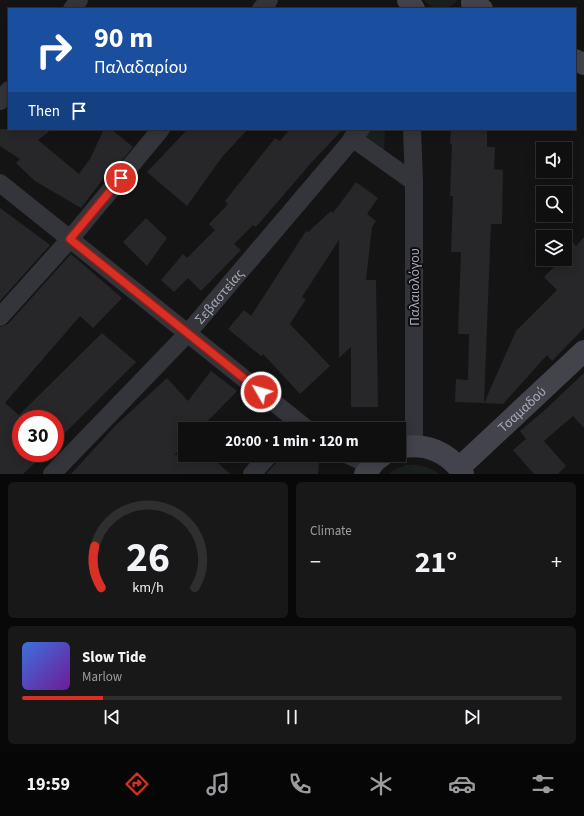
<!DOCTYPE html>
<meta charset="utf-8">
<style>
:root{--surface:#0f0f10;--page:#181819;--text:#f1f3f6;--muted:#9b9c9f;--line:#2f2f30;--accent:#d93025}
body{margin:0;font-family:"Source Sans 3",sans-serif;background:var(--page);color:var(--text);height:100vh;display:flex;flex-direction:column;font-size:15px;white-space:nowrap}
*{box-sizing:border-box;margin:0}
p{font-size:13px;color:var(--muted)}
.icon{flex:none;width:22px;height:22px;fill:none;stroke:currentColor;stroke-width:2;stroke-linecap:round;stroke-linejoin:round}
.map{position:relative;height:474px;overflow:hidden}
.side{display:flex;flex-direction:column;gap:8px;padding:8px;background:#080809;flex:1}
.side>*{flex:none}
.banner{position:absolute;left:8px;top:8px;width:568px;height:122px;border-radius:0px;box-shadow:0 2px 10px #0003,0 0 0 1px var(--line);background:#1a4fa0;color:#fff;overflow:hidden}
.controls{position:absolute;left:536px;top:142px;display:grid;gap:8px}
.controls a{display:grid;place-items:center;width:36px;height:36px;border-radius:0px;background:var(--surface);box-shadow:0 2px 10px #0003,0 0 0 1px var(--line);font-size:20px}
.speed{position:absolute;left:12px;top:410px;display:flex;gap:8px;font-size:20px;font-weight:700;text-align:center}
.speed>*{display:grid;place-content:center;width:52px;height:52px;border-radius:50%;background:var(--surface);box-shadow:0 2px 10px #0003,0 0 0 1px var(--line);line-height:1}
.speed .limit{border:6px solid #d22;background:#fff;color:#111}
.pin{position:absolute;display:grid;place-items:center;width:34px;height:34px;color:#fff;margin:-17px;border:2px solid #fff;border-radius:50%;box-shadow:0 1px 4px #0007}
.me{position:absolute;width:44px;margin:-22px;rotate:308deg;stroke-linejoin:round;filter:drop-shadow(0 0 3px #0008)}
.turn{display:flex;align-items:center;gap:14px;height:84px;padding:0 20px;font-size:18px}
.turn .icon{width:52px;height:52px;stroke-width:2.5}
.turn b{display:block;font-size:28px;line-height:34px}
.then{display:flex;align-items:center;height:38px;padding:0 20px;background:#0003;gap:8px;font-size:15px}
.big{font-size:30px;font-weight:700;line-height:1.1}
.side .tile{flex:1;display:flex;flex-direction:column;justify-content:center;gap:6px;min-width:0;padding:0 14px;border-radius:6px;background:var(--page)}
.side .dial{align-items:center;gap:0}
.dial svg{height:104px;overflow:visible;fill:none;stroke:var(--line);stroke-width:7;stroke-linecap:round;text-anchor:middle}
.dial text{fill:var(--text);stroke:none}
.song{display:flex;align-items:center;gap:12px}
.cover{width:48px;height:48px;border-radius:6px;background:linear-gradient(135deg,hsl(220 70% 55%),hsl(280 70% 35%))}
.played{height:4px;border-radius:2px;background:linear-gradient(90deg,var(--accent) 15%,var(--line) 15%)}
.keys{display:flex;justify-content:space-around;direction:ltr}
.heat{display:flex;justify-content:space-between;align-items:center;font-size:22px;direction:ltr}
.side .tiles{flex:1;display:grid;gap:8px;grid-template-columns:1fr 1fr}
.tile:last-child{grid-column:span 2}
.trip{position:absolute;left:178px;top:422px;width:228px;height:40px;border-radius:0px;background:var(--surface);box-shadow:0 2px 10px #0003,0 0 0 1px var(--line);font-weight:700;line-height:40px;text-align:center}
.dock{display:flex;height:64px;justify-content:space-around;align-items:center;background:#060606;color:var(--muted)}
.dock .icon{width:28px;height:28px}
.dock .selected{color:var(--accent)}
.dock b{font-size:18px;color:var(--text)}
.map>svg:first-child{display:block}
</style>
<div class="map">
<svg width="584" height="474" viewBox="0 0 584 474">
<rect width="100%" height="100%" fill="#141415"/>
<g fill="#1a201c">
<path d="M423,0H458C448,11 434,11 423,0Z"/>
<polygon points="370,129 385,129 384,151 363,137"/>
<path d="M406,465C418,464 429,466 439,474H388L394,470Z"/>
</g>
<g fill="#272729">
<polygon points="0,129 52,129 38,140 79,174 90,159 104,129 111,129 133,147 113,171 110,170 81,208 35,181 16,163 20,159 0,146"/>
<polygon points="188,129 248,129 222,157 187,206 147,172"/>
<polygon points="290,129 343,129 311,163 256,227 253,225 234,244 241,250 201,291 188,278 174,292 161,280 183,254 187,258 215,230 209,224 228,204 225,201 275,138 280,141"/>
<polygon points="451,129 487,129 487,147 495,147 494,169 503,170 502,224 491,224 484,403 455,402 456,379 468,380 469,334 458,334 461,252 451,252 453,196 450,196 452,144 450,144"/>
<polygon points="356,182 378,198 367,214 376,221 372,227 366,280 376,280 378,407 351,407 351,347 339,358 339,240 302,297 306,299 290,324 330,366 300,394 263,354 261,356 228,329 244,310 251,316 306,231 308,232 331,211 333,213"/>
<polygon points="0,208 50,245 0,301"/>
<polygon points="146,218 167,238 147,266 123,242"/>
<polygon points="565,234 576,246 584,237 584,328 552,361 547,355 503,404 484,403 516,331 557,290 544,277 562,259 565,259"/>
<polygon points="71,254 122,298 93,328 80,316 5,403 19,415 102,333 136,362 55,443 55,419 21,419 21,453 45,453 23,474 0,474 0,327 8,324"/>
<polygon points="211,371 237,391 200,429 185,429 185,444 174,455 209,455 230,474 71,474 116,425 167,378 188,401"/>
<polygon points="584,373 584,428 573,416 544,441 566,466 558,474 534,474 513,450 526,439 520,431 546,409"/>
<polygon points="280,455 312,455 319,462 318,474 266,474 277,462"/>
</g>
<g fill="none" stroke-linecap="round" stroke-linejoin="round">
<g stroke="#34353b" stroke-width="18">
<polyline points="72,9 79,0"/>
<polyline points="261,9 269,0"/>
<polyline points="0,101 9,90"/>
<polyline points="412,129 414,182 414,446"/>
<polyline points="352,138 414,182"/>
<polyline points="0,183 307,429"/>
<polyline points="0,317 70,239 161,129"/>
<polyline points="348,455 371,466"/>
<path id="s1" d="M52,474L187,334L361,129"/>
<polyline points="252,474 269,455"/>
</g>
<g stroke="#42434b" stroke-width="22">
<polyline points="408,0 414,9"/>
<polyline points="472,3 482,9"/>
<polyline points="575,60 584,64"/>
<path d="M399,448C425,442 449,452 463,474"/>
<path id="s2" d="M459,468L584,351"/>
<polyline points="365,474 375,461 383,455"/>
</g>
</g>
<g fill="none" stroke-linecap="round" stroke-linejoin="round">
<g stroke="#8d1f18" stroke-width="10">
<polyline id="route" points="121,178 70,239 261,392"/>
</g>
<use href="#route" stroke="#d93025" stroke-width="7"/>
</g>
<g text-anchor="middle" stroke-width="4" stroke-linejoin="round" paint-order="stroke">
<g font-size="14" fill="#a5a8b6" stroke="#0f0f10">
<text transform="translate(414 287) rotate(-90)" y="5">Παλαιολόγου</text>
<text dy="5" stroke="none"><textPath href="#s1" startOffset="244">Σεβαστείας</textPath></text>
<text dy="5" stroke="none"><textPath href="#s2" startOffset="86">Τσαμαδού</textPath></text>
</g>
</g>
</svg>
<div class="controls">
<a><svg class="icon" aria-label="sound" viewBox="0 0 24 24"><path d="M4 9h4l5-4v14l-5-4H4zM17 9q2 3 0 6"/></svg></a>
<a><svg class="icon" aria-label="search" viewBox="0 0 24 24"><circle cx="10" cy="10" r="6"/><path d="M15 15l6 6"/></svg></a>
<a><svg class="icon" aria-label="layers" viewBox="0 0 24 24"><path d="M12 4l9 5-9 5-9-5zM3 14l9 5 9-5"/></svg></a>
</div>
<div class="speed"><div class="limit">30</div></div>
<div class="pin" style="left:121px;top:178px;background:#d93025"><svg class="icon" aria-label="arrive" viewBox="0 0 24 24"><path d="M6 21V4h12l-3 4 3 4H6"/></svg></div>
<svg class="me" style="left:261px;top:392px" viewBox="-20 -20 40 40"><circle r="17" fill="#d93025" stroke="#fff" stroke-width="3"/><path d="M0-11L8 9 0 5-8 9z" fill="#fff"/></svg>
<div class="trip">20:00 · 1 min · 120 m</div>
<div class="banner">
<div class="turn"><svg class="icon" aria-label="right" viewBox="0 0 24 24"><path d="M7 20v-9h11M14 6l5 5-5 5"/></svg><div><b>90 m</b>Παλαδαρίου</div></div>
<div class="then">Then<svg class="icon" aria-label="arrive" viewBox="0 0 24 24"><path d="M6 21V4h12l-3 4 3 4H6"/></svg></div>
</div>
</div>
<section class="side">
<div class="tiles">
<div class="tile dial"><svg viewBox="0 0 100 80">
<path d="M14 69A42 42 0 1 1 86 69"/>
<path d="M14 69A42 42 0 0 1 9 37" stroke="#d93025"/>
<text x="50" y="56" font-size="32" font-weight="700">26</text>
<text x="50" y="72" font-size="11">km/h</text>
</svg></div>
<div class="tile"><p>Climate</p>
<div class="heat"><a>−</a><b class="big">21°</b><a>+</a></div>
</div>
<div class="tile">
<div class="song"><i class="cover"></i><div><b>Slow Tide</b><p>Marlow</p></div></div>
<div class="played"></div>
<div class="keys"><svg class="icon" aria-label="previous" viewBox="0 0 24 24"><path d="M18 5L8 12l10 7zM5 5v14"/></svg><svg class="icon" aria-label="pause" viewBox="0 0 24 24"><path d="M8 5v14M16 5v14"/></svg><svg class="icon" aria-label="next" viewBox="0 0 24 24"><path d="M6 5l10 7-10 7zM19 5v14"/></svg></div>
</div>
</div>
</section>
<nav class="dock">
<b>19:59</b>
<svg class="icon selected" aria-label="directions" viewBox="0 0 24 24"><path d="M12 3l9 9-9 9-9-9zM9 14v-3h6M13 9l2 2-2 2"/></svg>
<svg class="icon" aria-label="music" viewBox="0 0 24 24"><path d="M9 18V5l10-2v13"/><circle cx="6" cy="18" r="3"/><circle cx="16" cy="16" r="3"/></svg>
<svg class="icon" aria-label="phone" viewBox="0 0 24 24"><path d="M5 4h4l2 5-3 2q2 4 5 5l2-3 5 2v4C11 20 4 13 5 4z"/></svg>
<svg class="icon" aria-label="climate" viewBox="0 0 24 24"><path d="M12 3v18M4 7l16 10M4 17L20 7"/></svg>
<svg class="icon" aria-label="car" viewBox="0 0 24 24"><path d="M5 17H2v-5l4-1 3-4h7l3 4 3 1v5h-3M9 17h6M6 11h13"/><circle cx="7" cy="17" r="2"/><circle cx="17" cy="17" r="2"/></svg>
<svg class="icon" aria-label="filters" viewBox="0 0 24 24"><path d="M4 7h16M4 17h16"/><circle cx="9" cy="7" r="2"/><circle cx="15" cy="17" r="2"/></svg>
</nav>
